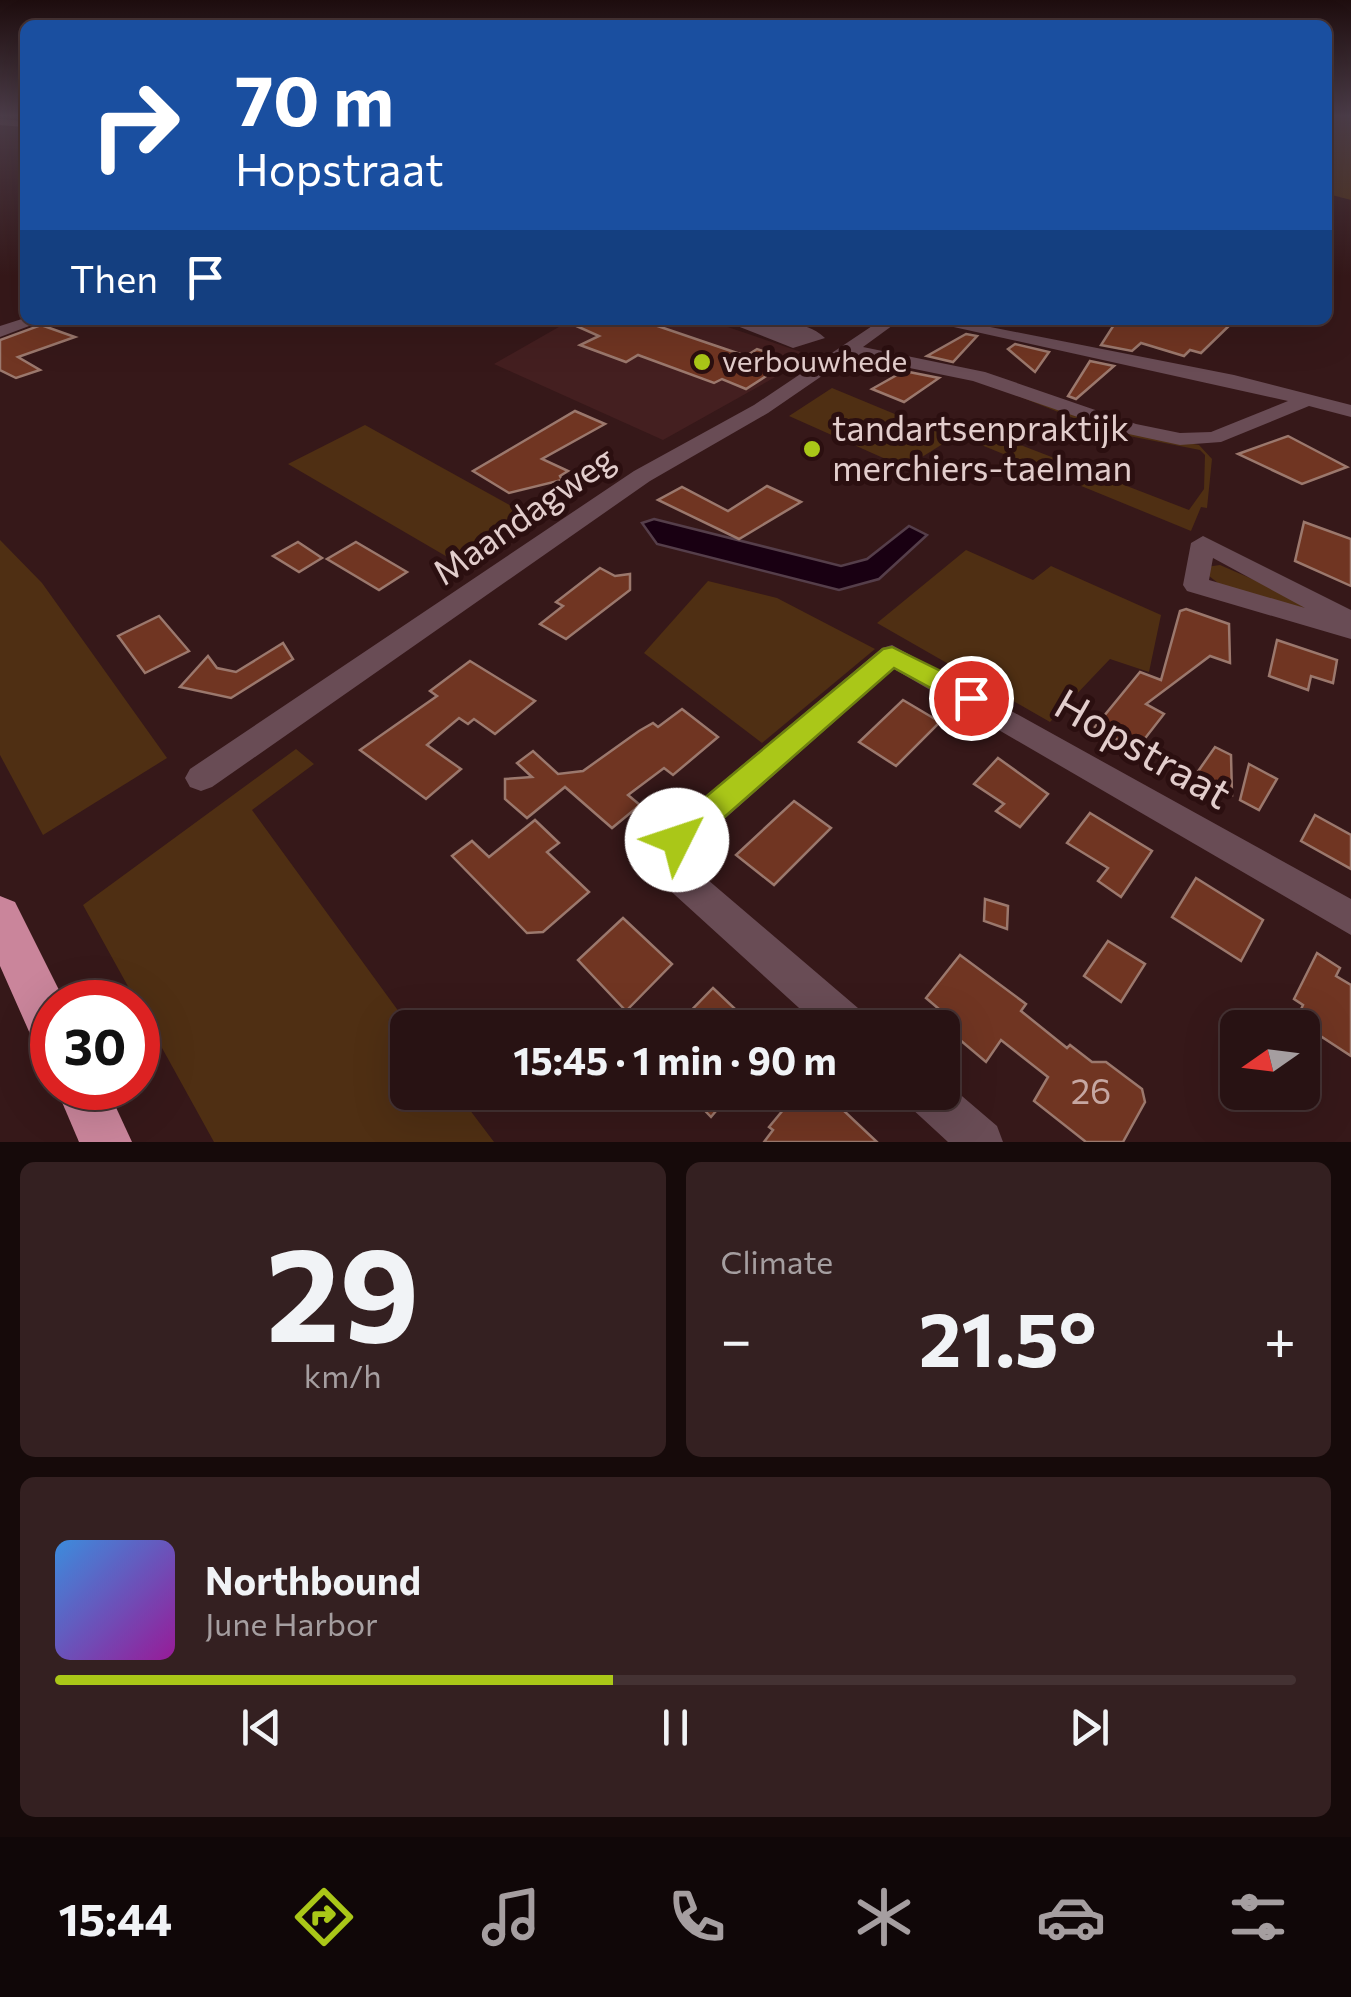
<!DOCTYPE html>
<meta charset="utf-8">
<style>
:root{--surface:#281213;--page:#342021;--text:#f1f3f6;--muted:#a59ea0;--line:#443233;--accent:#aac718}
body{margin:0;font-family:Commissioner,sans-serif;background:var(--page);color:var(--text);height:100vh;display:flex;flex-direction:column;font-size:38px;white-space:nowrap}
*{box-sizing:border-box;margin:0}
p{font-size:32px;color:var(--muted)}
.icon{flex:none;width:55px;height:55px;fill:none;stroke:currentColor;stroke-width:2;stroke-linecap:round;stroke-linejoin:round}
.map{position:relative;height:1142px;overflow:hidden}
.details{display:flex;flex-direction:column;gap:20px;padding:20px;background:#160a0a;flex:1}
.details>*{flex:none}
.guide{position:absolute;left:20px;top:20px;width:1312px;height:305px;border-radius:15px;box-shadow:0 10px 40px #0002,0 0 0 2px var(--line);background:#1a4fa0;color:#fff;overflow:hidden}
.needle{width:65px;rotate:256deg}
.tools{position:absolute;left:1220px;top:1010px;display:grid;gap:20px}
.tools a{display:grid;place-items:center;width:100px;height:100px;border-radius:15px;background:var(--surface);box-shadow:0 10px 40px #0002,0 0 0 2px var(--line);font-size:50px}
.speed{position:absolute;left:30px;top:980px;display:flex;gap:20px;font-size:50px;font-weight:700;text-align:center}
.speed>*{display:grid;place-content:center;width:130px;height:130px;border-radius:50%;background:var(--surface);box-shadow:0 10px 40px #0002,0 0 0 2px var(--line);line-height:1}
.speed .limit{border:15px solid #d22;background:#fff;color:#111}
.pin{position:absolute;display:grid;place-items:center;width:85px;height:85px;color:#fff;margin:-42px;border:5px solid #fff;border-radius:50%;box-shadow:0 2px 10px #0007}
.me{position:absolute;width:110px;margin:-55px;rotate:49deg;stroke-linejoin:round;filter:drop-shadow(0 0 8px #0008)}
.turn{display:flex;align-items:center;gap:35px;height:210px;padding:0 50px;font-size:45px}
.turn .icon{width:130px;height:130px;stroke-width:2.5}
.turn b{display:block;font-size:70px;line-height:85px}
.then{display:flex;align-items:center;height:95px;padding:0 50px;background:#0003;gap:20px;font-size:38px}
.big{font-size:75px;font-weight:700;line-height:1.1}
.details .tile{flex:1;display:flex;flex-direction:column;justify-content:center;gap:15px;min-width:0;padding:0 35px;border-radius:15px;background:var(--page)}
.details .dial{align-items:center;gap:0}
.dial b{font-size:130px;line-height:1}
.song{display:flex;align-items:center;gap:30px}
.cover{width:120px;height:120px;border-radius:15px;background:linear-gradient(135deg,hsl(210 70% 55%),hsl(300 70% 35%))}
.played{height:10px;border-radius:5px;background:linear-gradient(90deg,var(--accent) 45%,var(--line) 45%)}
.keys{display:flex;justify-content:space-around;direction:ltr}
.heat{display:flex;justify-content:space-between;align-items:center;font-size:55px;direction:ltr}
.details .tiles{flex:1;display:grid;gap:20px;grid-template-columns:1fr 1fr}
.tile:last-child{grid-column:span 2}
.trip{position:absolute;left:390px;top:1010px;width:570px;height:100px;border-radius:15px;background:var(--surface);box-shadow:0 10px 40px #0002,0 0 0 2px var(--line);font-weight:700;line-height:100px;text-align:center}
.menu{display:flex;height:160px;justify-content:space-around;align-items:center;background:#100708;color:var(--muted)}
.menu .icon{width:70px;height:70px}
.menu .current{color:var(--accent)}
.menu b{font-size:45px;color:var(--text)}
.map>svg:first-child{display:block}
</style>
<div class="map">
<svg width="1351" height="1142" viewBox="0 0 1351 1142">
<rect width="100%" height="100%" fill="#361819"/>
<polygon fill="#441f20" points="571,320 707,320 813,356 663,440 494,364"/>
<g fill="#4f2f13">
<polygon points="1328,116 1351,116 1351,200 1328,194"/>
<polygon points="832,388 943,434 961,422 1189,510 1204,489 1205,455 1200,450 1109,432 1005,391 1155,437 1199,445 1212,459 1207,508 1201,507 1191,531 957,435 906,467 899,465 789,416"/>
<polygon points="365,425 540,522 468,569 288,464"/>
<polygon points="0,540 42,583 167,758 43,835 0,755"/>
<polygon points="966,550 1033,580 1051,566 1161,615 1149,672 1110,659 1050,722 877,623"/>
<polygon points="1220,565 1314,606 1313,612 1223,587 1204,572 1206,567"/>
<polygon points="708,581 777,598 875,649 762,743 644,653"/>
<polygon points="296,749 314,764 252,810 410,1027 408,1092 457,1093 494,1142 214,1142 83,905"/>
</g>
<polygon fill="#190012" stroke="#553e4a" stroke-width="2.5" points="654,519 841,566 867,559 909,526 927,535 879,579 839,590 657,544 642,523"/>
<g fill="#703522" stroke="#9b786d" stroke-width="2.5">
<polygon points="563,320 640,320 746,356 757,349 791,360 746,389 722,379 714,383 638,355 626,362 580,345 599,336"/>
<polygon points="1117,320 1235,320 1201,353 1190,350 1184,356 1141,343 1132,351 1101,345"/>
<polygon points="41,325 75,337 18,357 40,370 16,378 0,370 0,340"/>
<polygon points="966,334 977,336 953,362 927,356"/>
<polygon points="1015,344 1049,352 1035,372 1008,349"/>
<polygon points="1090,361 1114,366 1076,399 1068,396"/>
<polygon points="904,371 939,378 904,402 872,389"/>
<polygon points="575,411 605,424 542,459 568,471 560,476 562,480 509,493 473,471"/>
<polygon points="1288,436 1347,467 1302,484 1238,454"/>
<polygon points="767,486 801,502 739,539 658,500 682,487 728,511"/>
<polygon points="1304,522 1351,539 1351,586 1295,561"/>
<polygon points="298,542 322,558 299,572 273,556"/>
<polygon points="356,542 407,572 379,590 327,559"/>
<polygon points="600,568 615,576 630,574 630,590 566,639 540,624 563,606 556,602"/>
<polygon points="1186,609 1229,624 1230,663 1210,656 1146,704 1164,714 1136,750 1095,727 1140,672 1161,680 1180,611"/>
<polygon points="159,616 189,651 145,673 118,636"/>
<polygon points="1277,640 1337,660 1333,683 1311,676 1308,690 1269,676"/>
<polygon points="283,643 293,659 231,698 180,687 208,656 217,668 236,672"/>
<polygon points="470,661 535,701 495,734 474,719 468,724 459,718 427,745 461,769 426,799 360,750 437,696 430,691"/>
<polygon points="903,700 940,722 896,766 859,742"/>
<polygon points="682,709 718,737 673,775 664,768 628,795 640,805 612,828 565,787 527,818 505,799 505,779 532,777 517,763 533,751 558,774 583,771 639,731 653,723 658,727"/>
<polygon points="1215,747 1231,755 1232,795 1192,780"/>
<polygon points="998,758 1048,794 1020,827 996,811 1004,804 974,784"/>
<polygon points="1249,764 1277,779 1259,810 1240,800"/>
<polygon points="794,801 831,828 774,885 736,855"/>
<polygon points="1090,813 1152,851 1121,897 1098,881 1108,868 1067,843"/>
<polygon points="1315,815 1351,835 1351,869 1301,841"/>
<polygon points="535,820 559,843 547,852 589,892 543,932 527,933 452,856 472,841 489,857"/>
<polygon points="1196,878 1263,920 1241,961 1172,917"/>
<polygon points="985,899 1008,906 1007,929 984,921"/>
<polygon points="623,918 672,964 626,1011 578,960"/>
<polygon points="1108,941 1145,964 1121,1002 1084,976"/>
<polygon points="1317,953 1340,968 1336,976 1351,985 1351,1056 1296,1020 1303,1005 1294,999"/>
<polygon points="960,955 1026,1004 1021,1011 1067,1048 1070,1045 1092,1062 1106,1062 1142,1089 1145,1102 1123,1142 1086,1142 1034,1101 1048,1077 1001,1040 986,1062 953,1034 959,1026 926,998"/>
<polygon points="713,988 755,1028 674,1028"/>
<polygon points="687,1092 732,1092 711,1117"/>
<polygon points="798,1092 824,1092 877,1142 764,1142 773,1130 769,1127"/>
</g>
<g fill="none" stroke-linecap="round" stroke-linejoin="round">
<g fill="#694c55" fill-rule="evenodd">
<polygon points="0,119 25,121 25,127 0,125"/>
<polygon points="25,318 45,320 0,337 0,326"/>
<path d="M722,320C736,320 749,324 762,325C787,327 805,319 825,338L793,348Z"/>
<polygon points="881,320 900,320 863,347 985,372 1136,424 1180,433 1211,432 1288,401 922,320 955,320 1234,375 1351,405 1351,417 1309,406 1221,442 1180,445 1124,433 973,381 851,356 768,413 650,481 212,787 201,791 190,787 185,778 190,769 634,471 754,405"/>
<path d="M1203,536L1351,610V639L1187,591L1183,585L1191,543ZM1213,558L1305,608L1209,580Z"/>
<path d="M892,645L1351,899V935L894,669L694,846V868L865,1014L871,1028H821L664,885C656,869 657,846 665,830L882,648Z"/>
<polygon points="942,1079 997,1126 1003,1142 948,1142 910,1107 904,1092 942,1092"/>
</g>
<g fill="#ca859b" fill-rule="evenodd">
<polygon points="0,896 15,902 65,1002 52,1002 52,1052 35,1045 0,966"/>
<polygon points="56,1088 107,1088 132,1142 79,1142"/>
</g>
</g>
<linearGradient id="sky" x2="0" y2="1"><stop stop-color="#1e0d0e"/><stop offset="0.42" stop-color="#4c3d49"/><stop offset="1" stop-color="#4c3d49" stop-opacity="0"/></linearGradient>
<rect width="1351" height="276" fill="url(#sky)"/>
<polygon fill="#aac718" stroke="#6e8110" stroke-width="2.5" points="892,647 981,691 985,698 981,705 962,705 894,668 688,849 677,853 666,849 662,840 666,830 883,649"/>
<g fill="#aac718" stroke="#2b0f10" stroke-width="4">
<circle cx="702" cy="362" r="10"/>
<circle cx="812" cy="449" r="10"/>
</g>
<g text-anchor="middle" stroke-width="10" stroke-linejoin="round" paint-order="stroke">
<g font-size="30" fill="#e2cdcc" stroke="#2b0f10" text-anchor="start">
<text x="722" y="372">verbouwhede</text>
</g>
<g font-size="35" fill="#e2cdcc" stroke="#2b0f10" text-anchor="start">
<text x="832" y="441">tandartsenpraktijk<tspan x="832" dy="40">merchiers-taelman</tspan></text>
</g>
<g font-size="35" fill="#e2cdcc" stroke="#2b0f10">
<text transform="translate(524 516) rotate(-35)" y="12">Maandagweg</text>
</g>
<g font-size="35" fill="#c6a7a2">
<text x="1091" y="1104">26</text>
</g>
<g font-size="42" fill="#e2cdcc" stroke="#2b0f10">
<text transform="translate(1143 749) rotate(30)" y="15">Hopstraat</text>
</g>
</g>
</svg>
<div class="tools">
<a><svg class="needle" viewBox="-14 -14 28 28"><path d="M0-13l5 13h-10z" fill="#e53935"/><path d="M0 13l5-13h-10z" fill="#a59ea0"/></svg></a>
</div>
<div class="speed"><div class="limit">30</div></div>
<div class="pin" style="left:971px;top:698px;background:#d93025"><svg class="icon" aria-label="arrive" viewBox="0 0 24 24"><path d="M6 21V4h12l-3 4 3 4H6"/></svg></div>
<svg class="me" style="left:677px;top:840px" viewBox="-20 -20 40 40"><circle r="19" fill="#fff"/><path d="M0-13L10 11 0 6-10 11z" fill="#aac718"/></svg>
<div class="trip">15:45 · 1 min · 90 m</div>
<div class="guide">
<div class="turn"><svg class="icon" aria-label="right" viewBox="0 0 24 24"><path d="M7 20v-9h11M14 6l5 5-5 5"/></svg><div><b>70 m</b>Hopstraat</div></div>
<div class="then">Then<svg class="icon" aria-label="arrive" viewBox="0 0 24 24"><path d="M6 21V4h12l-3 4 3 4H6"/></svg></div>
</div>
</div>
<section class="details">
<div class="tiles">
<div class="tile dial"><b>29</b><p>km/h</p></div>
<div class="tile"><p>Climate</p>
<div class="heat"><a>−</a><b class="big">21.5°</b><a>+</a></div>
</div>
<div class="tile">
<div class="song"><i class="cover"></i><div><b>Northbound</b><p>June Harbor</p></div></div>
<div class="played"></div>
<div class="keys"><svg class="icon" aria-label="previous" viewBox="0 0 24 24"><path d="M18 5L8 12l10 7zM5 5v14"/></svg><svg class="icon" aria-label="pause" viewBox="0 0 24 24"><path d="M8 5v14M16 5v14"/></svg><svg class="icon" aria-label="next" viewBox="0 0 24 24"><path d="M6 5l10 7-10 7zM19 5v14"/></svg></div>
</div>
</div>
</section>
<nav class="menu">
<b>15:44</b>
<svg class="icon current" aria-label="directions" viewBox="0 0 24 24"><path d="M12 3l9 9-9 9-9-9zM9 14v-3h6M13 9l2 2-2 2"/></svg>
<svg class="icon" aria-label="music" viewBox="0 0 24 24"><path d="M9 18V5l10-2v13"/><circle cx="6" cy="18" r="3"/><circle cx="16" cy="16" r="3"/></svg>
<svg class="icon" aria-label="phone" viewBox="0 0 24 24"><path d="M5 4h4l2 5-3 2q2 4 5 5l2-3 5 2v4C11 20 4 13 5 4z"/></svg>
<svg class="icon" aria-label="climate" viewBox="0 0 24 24"><path d="M12 3v18M4 7l16 10M4 17L20 7"/></svg>
<svg class="icon" aria-label="car" viewBox="0 0 24 24"><path d="M5 17H2v-5l4-1 3-4h7l3 4 3 1v5h-3M9 17h6M6 11h13"/><circle cx="7" cy="17" r="2"/><circle cx="17" cy="17" r="2"/></svg>
<svg class="icon" aria-label="filters" viewBox="0 0 24 24"><path d="M4 7h16M4 17h16"/><circle cx="9" cy="7" r="2"/><circle cx="15" cy="17" r="2"/></svg>
</nav>
